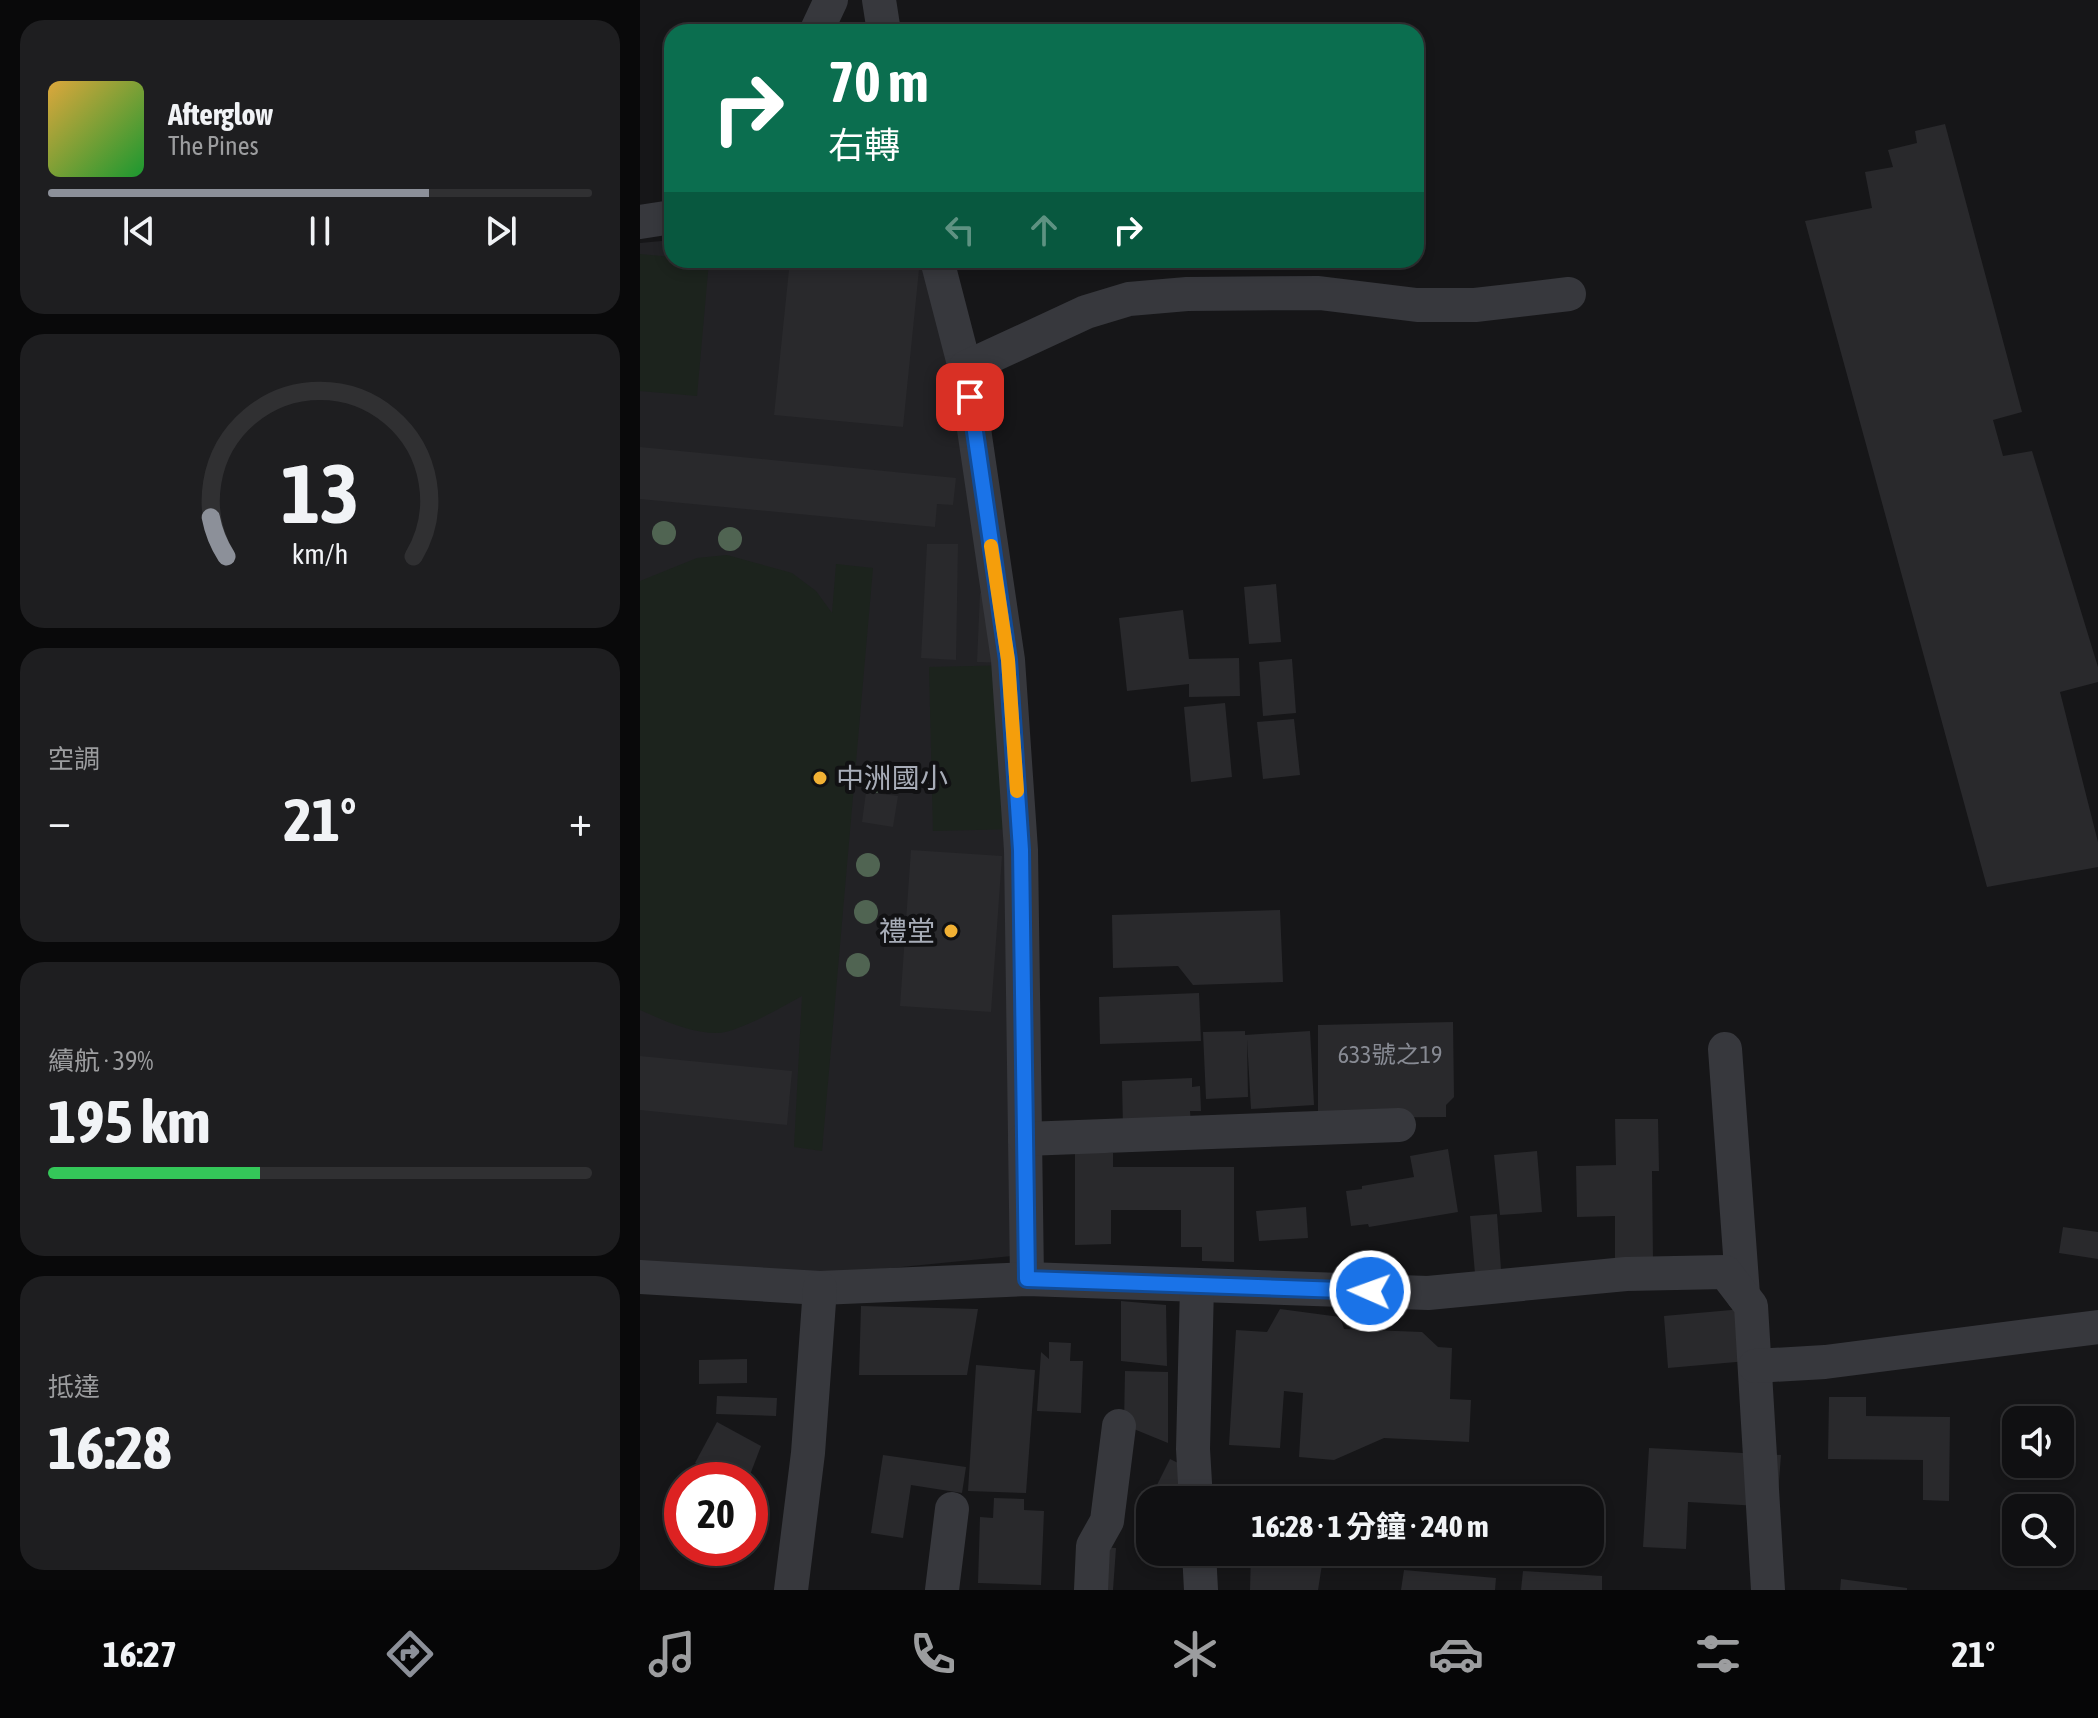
<!DOCTYPE html>
<html lang="zh-TW">
<meta charset="utf-8">
<style>
:root{--surface:#101012;--page:#1e1e20;--text:#f1f3f6;--muted:#9c9d9f;--line:#303032;--accent:#8c9099}
body{margin:0;font-family:"Asap Condensed","Noto Sans TC",sans-serif;background:var(--page);color:var(--text);height:100vh;display:flex;flex-direction:column;font-size:30px;white-space:nowrap}
*{box-sizing:border-box;margin:0}
p{font-size:26px;color:var(--muted)}
.icon{flex:none;width:44px;height:44px;fill:none;stroke:currentColor;stroke-width:2;stroke-linecap:round;stroke-linejoin:round}
.map{position:relative;flex:1;overflow:hidden}
.panel{display:flex;flex-direction:column;gap:20px;padding:20px;background:#09090a;width:640px}
.panel>*{flex:none}
.top-card{position:absolute;left:24px;top:24px;width:760px;height:244px;border-radius:24px;box-shadow:0 4px 12px #0003,0 0 0 2px var(--line);background:#0b6e4f;color:#fff;overflow:hidden}
.buttons{position:absolute;left:1362px;top:1406px;display:grid;gap:16px}
.buttons a{display:grid;place-items:center;width:72px;height:72px;border-radius:16px;background:var(--surface);box-shadow:0 4px 12px #0003,0 0 0 2px var(--line);font-size:40px}
.speed{position:absolute;left:24px;top:1462px;display:flex;gap:16px;font-size:40px;font-weight:700;text-align:center}
.speed>*{display:grid;place-content:center;width:104px;height:104px;border-radius:50%;background:var(--surface);box-shadow:0 4px 12px #0003,0 0 0 2px var(--line);line-height:1}
.speed .limit{border:12px solid #d22;background:#fff;color:#111}
.pin{position:absolute;display:grid;place-items:center;width:68px;height:68px;color:#fff;margin:-34px;border-radius:16px;box-shadow:0 4px 12px #0006}
.me{position:absolute;width:88px;margin:-44px;rotate:272deg;stroke-linejoin:round;filter:drop-shadow(0 0 6px #0008)}
.turn{display:flex;align-items:center;gap:28px;height:168px;padding:0 32px;font-size:36px}
.turn .icon{width:104px;height:104px;stroke-width:2.5}
.turn b{display:block;font-size:56px;line-height:68px}
.lanes{display:flex;align-items:center;height:76px;padding:0 32px;background:#0003;justify-content:center;gap:40px;direction:ltr}
.lanes .off{opacity:.35}
.big{font-size:60px;font-weight:700;line-height:1.1}
.panel .widget{flex:1;display:flex;flex-direction:column;justify-content:center;gap:12px;min-width:0;padding:0 28px;border-radius:24px;background:var(--page)}
.panel .dial{align-items:center;gap:0}
.dial svg{height:208px;overflow:visible;fill:none;stroke:var(--line);stroke-width:7;stroke-linecap:round;text-anchor:middle}
.dial text{fill:var(--text);stroke:none}
.song{display:flex;align-items:center;gap:24px}
.cover{width:96px;height:96px;border-radius:12px;background:linear-gradient(135deg,hsl(40 70% 55%),hsl(130 70% 35%))}
.played{height:8px;border-radius:4px;background:linear-gradient(90deg,var(--accent) 70%,var(--line) 70%)}
.keys{display:flex;justify-content:space-around;direction:ltr}
.heat{display:flex;justify-content:space-between;align-items:center;font-size:44px;direction:ltr}
.charge{height:12px;border-radius:6px;background:linear-gradient(90deg,#34c759 39%,var(--line) 0)}
.trip{position:absolute;left:496px;top:1486px;width:468px;height:80px;border-radius:24px;background:var(--surface);box-shadow:0 4px 12px #0003,0 0 0 2px var(--line);font-weight:700;line-height:80px;text-align:center}
.tabs{display:flex;height:128px;justify-content:space-around;align-items:center;background:#060607;color:var(--muted)}
.tabs .icon{width:56px;height:56px}
.tabs .on{color:var(--accent)}
.tabs b{font-size:36px;color:var(--text)}
main{display:flex;flex:1;min-height:0}
.map>svg:first-child{display:block}
</style>
<main>
<section class="panel">
<div class="widget">
<div class="song"><i class="cover"></i><div><b>Afterglow</b><p>The Pines</p></div></div>
<div class="played"></div>
<div class="keys"><svg class="icon" aria-label="previous" viewBox="0 0 24 24"><path d="M18 5L8 12l10 7zM5 5v14"/></svg><svg class="icon" aria-label="pause" viewBox="0 0 24 24"><path d="M8 5v14M16 5v14"/></svg><svg class="icon" aria-label="next" viewBox="0 0 24 24"><path d="M6 5l10 7-10 7zM19 5v14"/></svg></div>
</div>
<div class="widget dial"><svg viewBox="0 0 100 80">
<path d="M14 69A42 42 0 1 1 86 69"/>
<path d="M14 69A42 42 0 0 1 8 54" stroke="#8c9099"/>
<text x="50" y="56" font-size="32" font-weight="700">13</text>
<text x="50" y="72" font-size="11">km/h</text>
</svg></div>
<div class="widget"><p>空調</p>
<div class="heat"><a>−</a><b class="big">21°</b><a>+</a></div>
</div>
<div class="widget"><p>續航 · 39%</p><b class="big">195 km</b><div class="charge"></div></div>
<div class="widget"><p>抵達</p><b class="big">16:28</b></div>
</section>
<div class="map">
<svg width="1458" height="1590" viewBox="0 0 1458 1590">
<rect width="100%" height="100%" fill="#161618"/>
<polygon fill="#222225" points="32,240 32,260 280,260 312,368 356,693 365,863 372,1256 171,1276 0,1266 0,243"/>
<g fill="#1c231d">
<polygon points="0,254 32,257 32,260 69,261 57,396 0,391"/>
<path d="M87,555L152,573L176,591L192,613L196,564L233,568L182,1151L154,1147L162,996C144,1006 97,1033 77,1033C50,1033 25,1021 0,1010V581L57,558Z"/>
<polygon points="379,665 383,829 293,831 289,667"/>
</g>
<g fill="#29292c">
<polygon points="1305,124 1382,412 1353,420 1363,456 1392,451 1458,667 1458,682 1420,692 1458,842 1458,867 1347,887 1165,221 1232,208 1225,172 1253,167 1248,150 1277,143 1275,131"/>
<polygon points="150,260 280,260 263,427 134,415"/>
<polygon points="0,447 316,478 313,505 297,504 295,527 0,499"/>
<polygon points="287,544 318,544 316,660 281,658"/>
<polygon points="636,584 641,642 609,644 604,587"/>
<polygon points="340,593 370,595 367,663 337,662"/>
<polygon points="543,610 549,659 599,658 600,696 549,697 549,684 487,691 479,618"/>
<polygon points="652,659 656,713 623,716 619,662"/>
<polygon points="585,703 592,777 551,782 544,707"/>
<polygon points="654,719 660,775 623,779 617,722"/>
<polygon points="226,792 258,796 253,827 222,822"/>
<polygon points="271,850 362,856 351,1012 260,1006"/>
<polygon points="640,910 643,982 553,985 538,966 473,968 472,915"/>
<polygon points="559,993 561,1041 460,1044 459,997"/>
<polygon points="813,1022 814,1097 806,1105 806,1117 678,1118 678,1025"/>
<polygon points="605,1031 605,1035 670,1031 674,1105 611,1109 607,1039 608,1097 566,1099 563,1032"/>
<polygon points="0,1056 152,1071 147,1125 0,1110"/>
<polygon points="552,1078 552,1087 560,1086 561,1111 550,1111 551,1125 483,1128 482,1081"/>
<polygon points="975,1119 1018,1119 1019,1171 1012,1171 1013,1260 975,1261 975,1216 937,1217 936,1166 976,1165"/>
<polygon points="808,1149 818,1212 729,1227 728,1224 711,1226 706,1191 722,1189 722,1186 774,1177 770,1156"/>
<polygon points="897,1151 902,1212 860,1215 854,1155"/>
<polygon points="435,1153 473,1153 473,1167 594,1167 594,1262 562,1261 562,1247 541,1247 541,1210 471,1210 471,1244 435,1245"/>
<polygon points="666,1207 668,1238 619,1241 616,1211"/>
<polygon points="857,1214 862,1283 836,1285 830,1216"/>
<polygon points="1423,1227 1458,1232 1458,1259 1419,1253"/>
<polygon points="481,1301 526,1305 527,1366 481,1361"/>
<polygon points="221,1306 338,1309 327,1375 219,1375"/>
<polygon points="1125,1307 1130,1359 1028,1368 1024,1316"/>
<polygon points="640,1309 700,1317 704,1329 782,1332 798,1347 812,1348 810,1399 831,1400 829,1442 744,1438 694,1460 659,1457 663,1393 644,1391 640,1448 589,1445 596,1330 627,1332"/>
<polygon points="409,1342 431,1343 430,1361 443,1361 441,1413 397,1411 401,1352 409,1359"/>
<polygon points="107,1359 107,1383 59,1384 59,1360"/>
<polygon points="336,1365 395,1370 386,1493 328,1491"/>
<polygon points="485,1371 528,1372 528,1443 484,1425"/>
<polygon points="77,1396 137,1398 136,1416 76,1414"/>
<polygon points="1189,1397 1226,1397 1226,1416 1310,1417 1309,1501 1283,1500 1283,1460 1188,1459"/>
<polygon points="77,1422 121,1446 108,1480 87,1480 55,1463"/>
<polygon points="1009,1448 1141,1455 1137,1507 1048,1502 1046,1549 1003,1547"/>
<polygon points="243,1455 326,1467 322,1493 271,1485 263,1538 231,1533"/>
<polygon points="530,1459 550,1469 536,1497 516,1487"/>
<polygon points="684,1484 685,1500 610,1500 608,1486"/>
<polygon points="354,1498 384,1499 384,1510 404,1511 401,1585 338,1583 340,1517 353,1518"/>
<polygon points="442,1546 476,1548 473,1590 440,1590"/>
<polygon points="52,1548 93,1548 93,1559 51,1556"/>
<polygon points="611,1552 684,1552 678,1590 610,1590"/>
<polygon points="764,1570 856,1578 855,1590 761,1590"/>
<polygon points="883,1571 962,1576 962,1590 881,1590"/>
<polygon points="1201,1579 1267,1588 1267,1590 1200,1590"/>
</g>
<g fill="none" stroke-linecap="round" stroke-linejoin="round">
<g stroke="#37383d" stroke-width="34">
<polyline points="239,0 244,32"/>
<polyline points="176,32 191,0"/>
<polyline points="0,222 32,217"/>
<polyline points="297,260 325,368 368,660 381,850 387,1279"/>
<polyline points="325,368 446,312 489,299 547,294 679,293 777,305 835,305 929,294"/>
<polyline points="1085,1049 1103,1295"/>
<polyline points="385,1139 759,1125"/>
<polyline points="0,1277 180,1288 387,1279 788,1293 986,1274 1085,1272 1111,1306 1128,1590"/>
<polyline points="1115,1366 1185,1362 1458,1327"/>
<polyline points="556,1500 553,1449 557,1286"/>
<polyline points="559,1552 561,1590"/>
<polyline points="151,1590 168,1453 180,1288"/>
<polyline points="302,1590 312,1509"/>
<polyline points="451,1590 453,1546 467,1521 479,1426"/>
</g>
</g>
<g fill="#506452">
<circle cx="24" cy="533" r="12"/>
<circle cx="90" cy="539" r="12"/>
<circle cx="235" cy="781" r="12"/>
<circle cx="228" cy="865" r="12"/>
<circle cx="226" cy="912" r="12"/>
<circle cx="218" cy="965" r="12"/>
</g>
<g fill="none" stroke-linecap="round" stroke-linejoin="round">
<g stroke="#114b97" stroke-width="20">
<polyline id="route" points="330,397 368,660 381,850 387,1279 730,1291"/>
</g>
<use href="#route" stroke="#1a73e8" stroke-width="14"/>
<polyline stroke="#f59e0b" stroke-width="14" points="351,546 368,660 377,791"/>
</g>
<g fill="#f2b134" stroke="#111113" stroke-width="3">
<circle cx="180" cy="778" r="8"/>
<circle cx="311" cy="931" r="8"/>
</g>
<g text-anchor="middle" stroke-width="8" stroke-linejoin="round" paint-order="stroke">
<g font-size="24" fill="#888b94">
<text x="750" y="1063">633號之19</text>
</g>
<g font-size="28" fill="#a8adb8" stroke="#111113" text-anchor="start">
<text x="196" y="788">中洲國小</text>
<text x="295" y="941" text-anchor="end">禮堂</text>
</g>
</g>
</svg>
<div class="buttons">
<a><svg class="icon" aria-label="sound" viewBox="0 0 24 24"><path d="M4 9h4l5-4v14l-5-4H4zM17 9q2 3 0 6"/></svg></a>
<a><svg class="icon" aria-label="search" viewBox="0 0 24 24"><circle cx="10" cy="10" r="6"/><path d="M15 15l6 6"/></svg></a>
</div>
<div class="speed"><div class="limit">20</div></div>
<div class="pin" style="left:330px;top:397px;background:#d93025"><svg class="icon" aria-label="arrive" viewBox="0 0 24 24"><path d="M6 21V4h12l-3 4 3 4H6"/></svg></div>
<svg class="me" style="left:730px;top:1291px" viewBox="-20 -20 40 40"><circle r="17" fill="#1a73e8" stroke="#fff" stroke-width="3"/><path d="M0-11L8 9 0 5-8 9z" fill="#fff"/></svg>
<div class="trip">16:28 · 1 分鐘 · 240 m</div>
<div class="top-card">
<div class="turn"><svg class="icon" aria-label="right" viewBox="0 0 24 24"><path d="M7 20v-9h11M14 6l5 5-5 5"/></svg><div><b>70 m</b>右轉</div></div>
<div class="lanes"><svg class="icon off" aria-label="left" viewBox="0 0 24 24"><path d="M17 20v-9H6M10 6l-5 5 5 5"/></svg><svg class="icon off" aria-label="ahead" viewBox="0 0 24 24"><path d="M12 20V5M6 11l6-6 6 6"/></svg><svg class="icon" aria-label="right" viewBox="0 0 24 24"><path d="M7 20v-9h11M14 6l5 5-5 5"/></svg></div>
</div>
</div>
</main>
<nav class="tabs">
<b>16:27</b>
<svg class="icon on" aria-label="directions" viewBox="0 0 24 24"><path d="M12 3l9 9-9 9-9-9zM9 14v-3h6M13 9l2 2-2 2"/></svg>
<svg class="icon" aria-label="music" viewBox="0 0 24 24"><path d="M9 18V5l10-2v13"/><circle cx="6" cy="18" r="3"/><circle cx="16" cy="16" r="3"/></svg>
<svg class="icon" aria-label="phone" viewBox="0 0 24 24"><path d="M5 4h4l2 5-3 2q2 4 5 5l2-3 5 2v4C11 20 4 13 5 4z"/></svg>
<svg class="icon" aria-label="climate" viewBox="0 0 24 24"><path d="M12 3v18M4 7l16 10M4 17L20 7"/></svg>
<svg class="icon" aria-label="car" viewBox="0 0 24 24"><path d="M5 17H2v-5l4-1 3-4h7l3 4 3 1v5h-3M9 17h6M6 11h13"/><circle cx="7" cy="17" r="2"/><circle cx="17" cy="17" r="2"/></svg>
<svg class="icon" aria-label="filters" viewBox="0 0 24 24"><path d="M4 7h16M4 17h16"/><circle cx="9" cy="7" r="2"/><circle cx="15" cy="17" r="2"/></svg>
<b>21°</b>
</nav>
